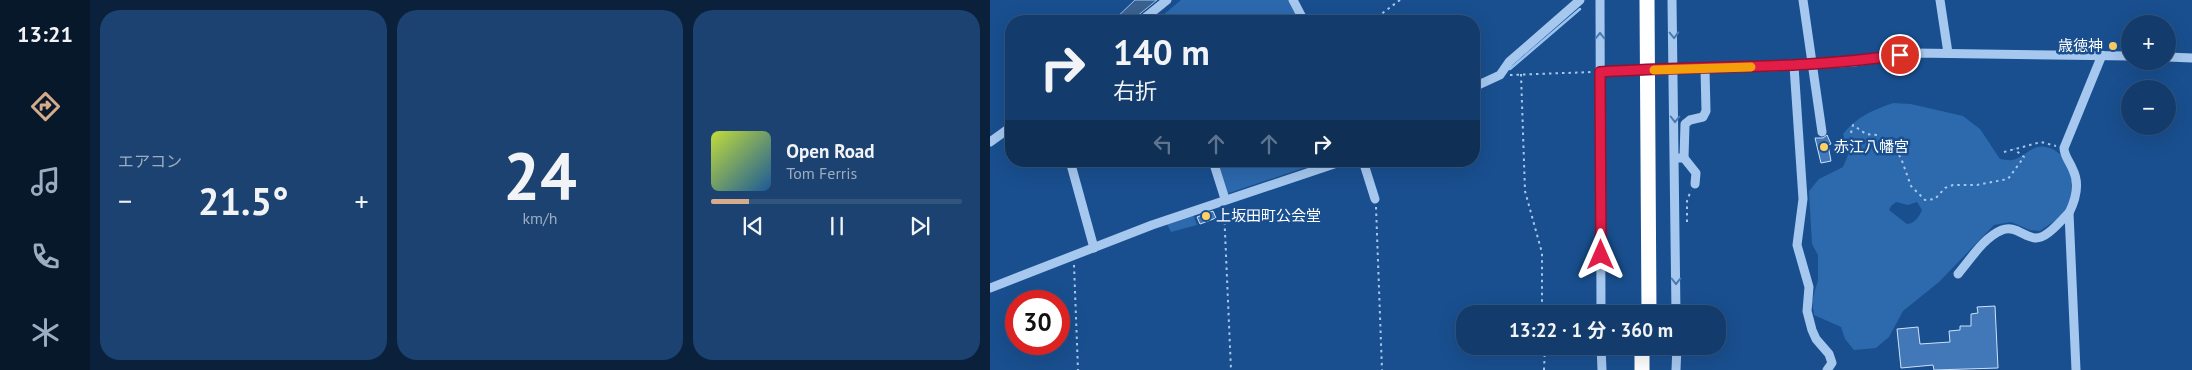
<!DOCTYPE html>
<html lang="ja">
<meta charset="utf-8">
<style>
:root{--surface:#133b6b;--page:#1c4271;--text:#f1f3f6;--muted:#9dadc1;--line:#32557e;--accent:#d6ab8b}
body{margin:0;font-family:"PT Sans","Noto Sans JP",sans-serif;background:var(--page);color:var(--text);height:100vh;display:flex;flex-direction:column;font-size:19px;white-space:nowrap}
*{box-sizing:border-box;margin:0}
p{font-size:16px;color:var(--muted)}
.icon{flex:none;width:28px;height:28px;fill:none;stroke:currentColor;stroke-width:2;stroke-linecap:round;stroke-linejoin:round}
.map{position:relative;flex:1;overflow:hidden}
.panel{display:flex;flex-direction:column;gap:10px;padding:10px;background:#0a203b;width:900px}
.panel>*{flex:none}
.hud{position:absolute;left:15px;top:15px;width:475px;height:152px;border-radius:20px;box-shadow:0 5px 20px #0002,0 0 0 1px var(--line);background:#133b6b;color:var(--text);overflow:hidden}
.buttons{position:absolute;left:1131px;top:15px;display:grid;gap:10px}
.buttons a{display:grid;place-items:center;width:55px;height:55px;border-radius:50%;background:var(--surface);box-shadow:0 5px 20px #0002,0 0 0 1px var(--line);font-size:25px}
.speed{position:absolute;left:15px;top:290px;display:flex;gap:10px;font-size:25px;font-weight:700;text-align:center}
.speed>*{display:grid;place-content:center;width:65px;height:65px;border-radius:50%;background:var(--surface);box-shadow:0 5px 20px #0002,0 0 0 1px var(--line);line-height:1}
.speed .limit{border:8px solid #d22;background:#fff;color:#111}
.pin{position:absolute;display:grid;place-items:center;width:42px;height:42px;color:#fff;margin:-21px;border:2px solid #fff;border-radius:50%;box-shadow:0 1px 5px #0007}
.me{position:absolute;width:55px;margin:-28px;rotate:0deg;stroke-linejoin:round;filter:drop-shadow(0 0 4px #0008)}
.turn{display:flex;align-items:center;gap:18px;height:105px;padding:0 25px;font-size:22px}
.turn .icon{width:65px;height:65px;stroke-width:2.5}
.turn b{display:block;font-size:35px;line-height:42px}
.lanes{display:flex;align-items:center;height:48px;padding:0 25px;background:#0003;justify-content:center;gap:25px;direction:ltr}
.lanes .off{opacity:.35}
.big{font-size:38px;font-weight:700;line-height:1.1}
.panel .tile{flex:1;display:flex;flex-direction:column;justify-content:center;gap:8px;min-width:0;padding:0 18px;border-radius:20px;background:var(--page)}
.panel .dial{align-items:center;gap:0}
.dial b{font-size:65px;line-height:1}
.song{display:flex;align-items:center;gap:15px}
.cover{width:60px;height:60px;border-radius:8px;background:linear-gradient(135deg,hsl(70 70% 55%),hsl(210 70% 35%))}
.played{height:5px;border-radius:2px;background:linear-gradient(90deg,var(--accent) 15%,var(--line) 15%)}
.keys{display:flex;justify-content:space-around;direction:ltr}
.heat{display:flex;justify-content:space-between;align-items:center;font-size:28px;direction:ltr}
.panel .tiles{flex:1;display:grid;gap:10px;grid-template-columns:repeat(3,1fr)}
.trip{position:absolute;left:466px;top:305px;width:270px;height:50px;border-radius:20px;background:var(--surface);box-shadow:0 5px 20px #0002,0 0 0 1px var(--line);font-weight:700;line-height:50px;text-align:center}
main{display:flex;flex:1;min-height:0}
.menu{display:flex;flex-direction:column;width:90px;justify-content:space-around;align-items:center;background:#08182b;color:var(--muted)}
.menu .icon{width:35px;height:35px}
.menu .on{color:var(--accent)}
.menu b{font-size:22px;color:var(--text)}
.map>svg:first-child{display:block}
</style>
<main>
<nav class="menu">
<b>13:21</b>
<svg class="icon on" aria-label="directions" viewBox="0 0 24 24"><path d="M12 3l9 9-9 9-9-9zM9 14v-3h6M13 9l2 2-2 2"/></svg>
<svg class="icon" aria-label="music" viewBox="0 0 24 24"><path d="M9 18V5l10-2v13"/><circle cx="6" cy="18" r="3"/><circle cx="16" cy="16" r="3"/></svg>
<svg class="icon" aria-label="phone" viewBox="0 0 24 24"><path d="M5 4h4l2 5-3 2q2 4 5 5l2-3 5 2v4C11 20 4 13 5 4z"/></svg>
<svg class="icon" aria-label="climate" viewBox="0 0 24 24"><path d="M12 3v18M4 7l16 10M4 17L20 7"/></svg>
</nav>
<section class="panel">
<div class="tiles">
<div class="tile"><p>エアコン</p>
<div class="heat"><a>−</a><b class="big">21.5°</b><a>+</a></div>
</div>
<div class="tile dial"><b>24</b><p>km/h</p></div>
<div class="tile">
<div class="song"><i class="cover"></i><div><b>Open Road</b><p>Tom Ferris</p></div></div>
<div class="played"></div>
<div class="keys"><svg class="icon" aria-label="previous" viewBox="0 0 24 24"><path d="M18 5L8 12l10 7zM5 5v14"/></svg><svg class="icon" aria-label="pause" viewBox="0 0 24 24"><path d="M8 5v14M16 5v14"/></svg><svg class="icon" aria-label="next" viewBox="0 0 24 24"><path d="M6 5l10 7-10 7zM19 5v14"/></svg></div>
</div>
</div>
</section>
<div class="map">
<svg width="1202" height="370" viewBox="0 0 1202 370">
<rect width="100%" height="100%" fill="#194f8f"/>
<g fill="#2c69ad" fill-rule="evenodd">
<polygon points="191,0 299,0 310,21 166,21"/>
<path d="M903,103L921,104L973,116L990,129L1010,159C1014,159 1019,161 1022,160C1035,158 1041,144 1056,147C1079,151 1092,188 1079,207C1072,217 1060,224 1050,231L1040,230L1021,222L1004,225L949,282L913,311L899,337L886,348L864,350L855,339L851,327L824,315L822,301L828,280V255L822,244L819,191L829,179L853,167L858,155L853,134C867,117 882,110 903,103ZM906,202L918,205L927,202L932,210C929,217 925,223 917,224L899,210L901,206Z"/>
<polygon points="225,161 334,161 236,194"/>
<polygon points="203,214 207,225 181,232 177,224"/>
</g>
<polygon fill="#3a6290" stroke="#99c3f1" points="145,0 167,0 141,21 123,21"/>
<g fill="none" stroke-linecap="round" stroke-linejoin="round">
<polyline stroke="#99c3f1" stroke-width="2.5" points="520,69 590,9"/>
</g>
<g fill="#4278b7" stroke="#cce2fa">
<polygon points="837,135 841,144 838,145 841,161 831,163 825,138 833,138"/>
<polygon points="223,211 226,218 210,224 207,217"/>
<polygon points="1005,306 1008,368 944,370 943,365 911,368 907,329 928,327 930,344 960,342 959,331 970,330 970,326 981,326 981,314 988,313 987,307"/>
</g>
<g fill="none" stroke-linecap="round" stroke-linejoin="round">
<g stroke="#a6c8ef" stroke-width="2" stroke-dasharray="2.5 4" stroke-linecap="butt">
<polyline points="382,21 410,0"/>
<polyline points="531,74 535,191 552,253 552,314"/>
<polyline points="520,75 603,72"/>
<polyline points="861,133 863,125 876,134 887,135 904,148 911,158 921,186 935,200 945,199 955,188 963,185 987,185 1018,179 1034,157 1024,149"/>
<polyline points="1014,152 1051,142 1066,146"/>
<polyline points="386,207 392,370"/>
<polyline points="234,209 241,370"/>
<polyline points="697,222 697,201 701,190"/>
<polyline points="84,265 88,370"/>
<polyline points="554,370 555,346"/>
</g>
<g stroke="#a6c8ef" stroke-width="9">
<polyline points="303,0 314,21"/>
<polyline points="610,0 611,314"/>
<polyline points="682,0 686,314"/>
<polyline points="813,0 832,132"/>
<polyline points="950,0 958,53"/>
<polyline points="151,21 177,0"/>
<polyline points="1178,57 1202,58"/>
<polyline points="804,66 813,199 807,245 819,287 817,311 822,330 826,339 839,354 842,363 837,370"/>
<polyline points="610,72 804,66 864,62 925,53 1140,56"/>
<polyline points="484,87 510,75 519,62 590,0"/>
<polyline points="0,142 21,127"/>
<polyline points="685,158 694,158 695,124 700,120 713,117 716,111 715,69"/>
<polyline points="694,158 706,173 705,184"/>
<polyline points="80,161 104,248"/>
<polyline points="223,161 235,199"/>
<polyline points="373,161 385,199"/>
<path d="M968,274C980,260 994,237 1012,230C1025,225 1034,237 1045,238C1057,239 1071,220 1079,213"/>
<polyline points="0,288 162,225 353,161"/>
<polyline points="611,346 612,370"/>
<polyline points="686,370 687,346"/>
<path d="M1086,370L1079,213C1086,199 1090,184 1083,170C1080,162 1074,156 1074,148L1112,55"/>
</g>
<g stroke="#fff" stroke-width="15">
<polyline points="657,0 659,314"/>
<polyline points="652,346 652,370"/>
</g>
</g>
<defs><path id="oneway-chevron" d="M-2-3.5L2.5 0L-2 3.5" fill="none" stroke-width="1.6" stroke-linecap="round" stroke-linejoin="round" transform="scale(1.25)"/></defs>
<g stroke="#4a79b1">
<use href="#oneway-chevron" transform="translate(684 35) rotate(88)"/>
<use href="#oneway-chevron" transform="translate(610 36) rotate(-90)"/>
<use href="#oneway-chevron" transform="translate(685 119) rotate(90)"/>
<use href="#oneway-chevron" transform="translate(686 281) rotate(90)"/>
</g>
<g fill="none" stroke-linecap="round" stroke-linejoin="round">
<g stroke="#92132f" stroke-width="12">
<path id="route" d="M611,255L610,72C710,65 810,70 910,55"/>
</g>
<use href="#route" stroke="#e11d48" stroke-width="9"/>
<polyline stroke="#f59e0b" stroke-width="9" points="664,70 761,67"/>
</g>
<g fill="#ffcf64" stroke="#194f8f" stroke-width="2">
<circle cx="1123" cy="46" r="5"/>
<circle cx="834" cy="147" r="5"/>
<circle cx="216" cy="216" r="5"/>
</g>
<g text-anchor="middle" stroke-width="5" stroke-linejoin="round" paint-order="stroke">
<g font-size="15" fill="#fff" stroke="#194f8f" text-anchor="start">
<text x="1113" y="51" text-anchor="end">歳徳神</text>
<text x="844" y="152">赤江八幡宮</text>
<text x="226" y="221">上坂田町公会堂</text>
</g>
</g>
</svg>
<div class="buttons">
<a>+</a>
<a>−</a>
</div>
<div class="speed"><div class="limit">30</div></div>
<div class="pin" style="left:910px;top:55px;background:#d93025"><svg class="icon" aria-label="arrive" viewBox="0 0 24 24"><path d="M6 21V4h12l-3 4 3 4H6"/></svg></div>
<svg class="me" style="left:611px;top:255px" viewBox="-20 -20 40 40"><path d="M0-17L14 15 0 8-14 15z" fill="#e11d48" stroke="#fff" stroke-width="4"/></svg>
<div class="trip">13:22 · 1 分 · 360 m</div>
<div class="hud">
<div class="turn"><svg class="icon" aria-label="right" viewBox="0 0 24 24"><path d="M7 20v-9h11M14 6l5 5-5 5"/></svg><div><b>140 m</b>右折</div></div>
<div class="lanes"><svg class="icon off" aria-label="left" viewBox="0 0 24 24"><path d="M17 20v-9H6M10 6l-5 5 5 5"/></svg><svg class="icon off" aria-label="ahead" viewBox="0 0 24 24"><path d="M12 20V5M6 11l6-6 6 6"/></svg><svg class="icon off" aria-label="ahead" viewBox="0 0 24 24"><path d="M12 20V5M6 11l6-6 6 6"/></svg><svg class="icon" aria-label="right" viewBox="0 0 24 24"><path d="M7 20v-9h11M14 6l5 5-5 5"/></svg></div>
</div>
</div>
</main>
